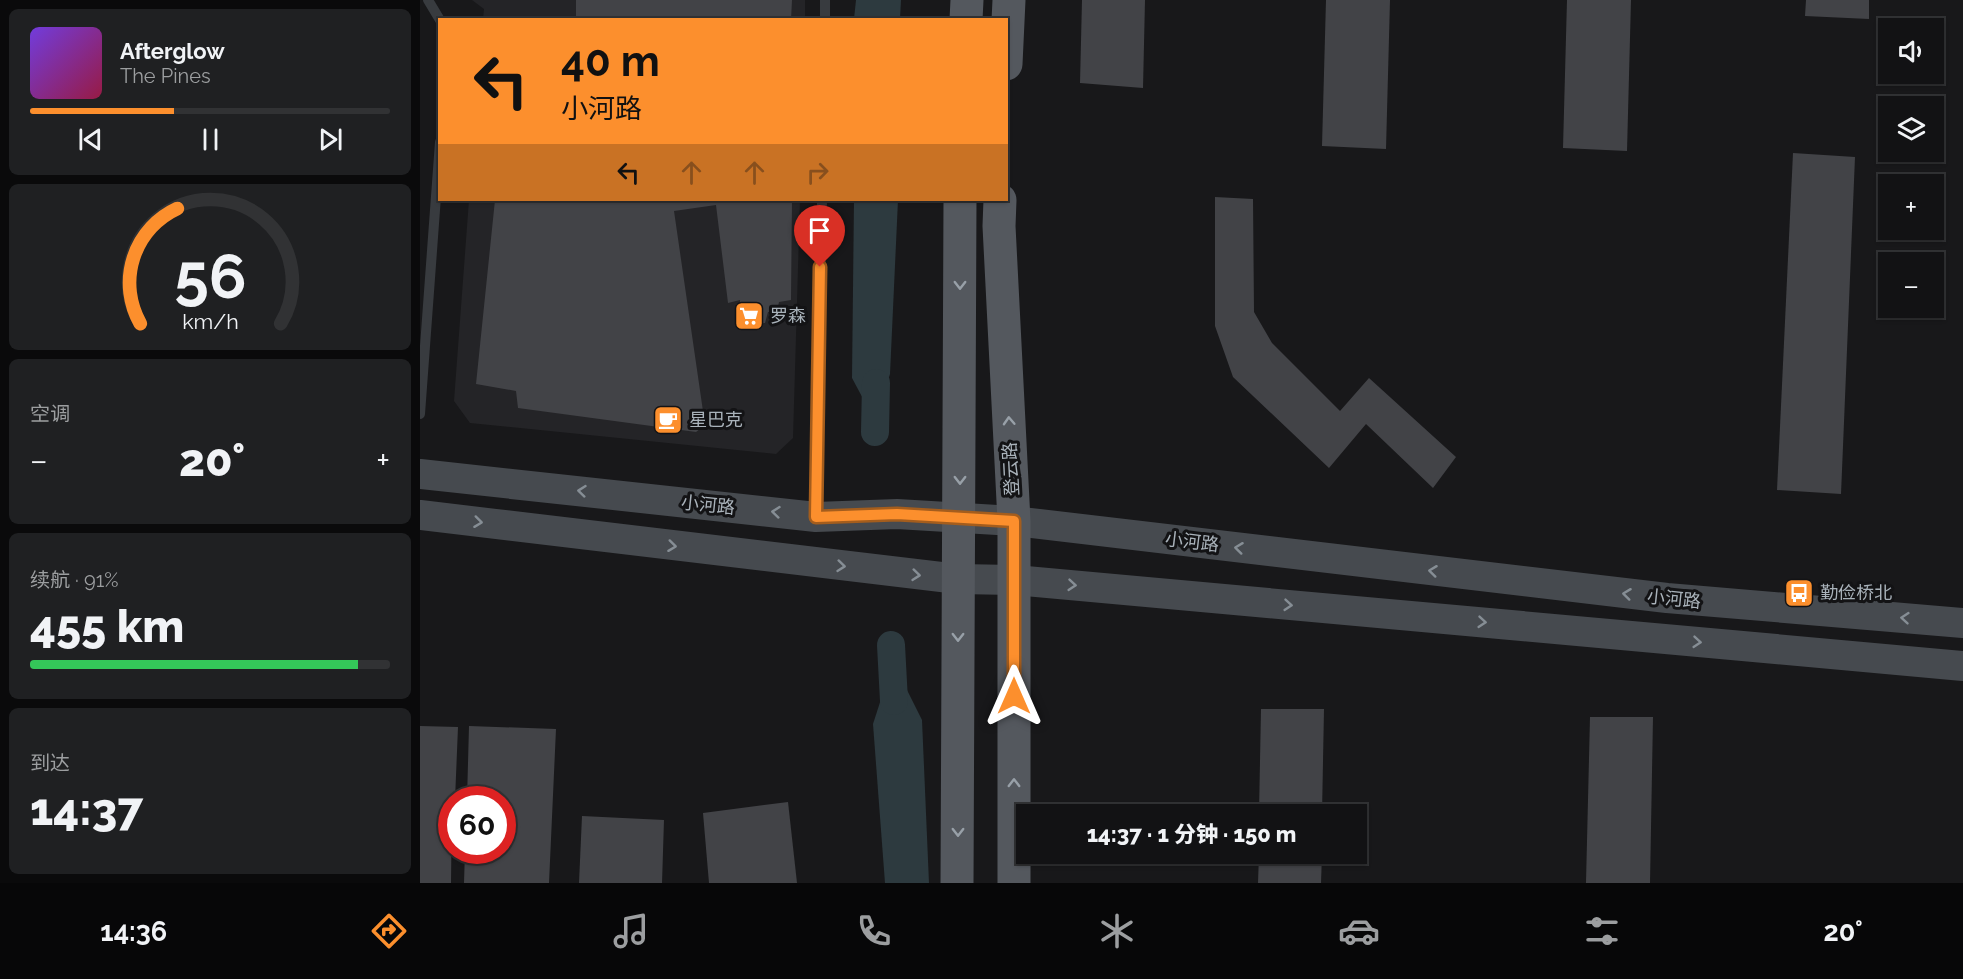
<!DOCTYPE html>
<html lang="zh">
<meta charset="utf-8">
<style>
:root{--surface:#121214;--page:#1f2022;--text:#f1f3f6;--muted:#9c9ea0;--line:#313234;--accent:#fc8f2d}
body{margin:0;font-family:Raleway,"Noto Sans SC",sans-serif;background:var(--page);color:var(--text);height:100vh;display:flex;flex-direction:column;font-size:22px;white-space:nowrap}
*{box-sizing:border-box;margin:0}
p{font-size:20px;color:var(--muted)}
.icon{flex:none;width:33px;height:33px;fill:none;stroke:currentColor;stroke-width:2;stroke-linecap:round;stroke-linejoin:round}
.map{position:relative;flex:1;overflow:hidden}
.side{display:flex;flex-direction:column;gap:9px;padding:9px;background:#0a0a0b;width:420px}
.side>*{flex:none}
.hud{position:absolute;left:18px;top:18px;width:570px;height:183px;border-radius:0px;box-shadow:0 2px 4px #0004,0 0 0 2px var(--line);background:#fc8f2d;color:#111;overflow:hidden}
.tools{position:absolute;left:1458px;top:18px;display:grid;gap:12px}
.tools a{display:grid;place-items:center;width:66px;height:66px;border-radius:0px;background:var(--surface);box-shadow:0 2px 4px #0004,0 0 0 2px var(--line);font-size:30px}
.speed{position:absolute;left:18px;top:786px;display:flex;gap:12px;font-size:30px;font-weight:700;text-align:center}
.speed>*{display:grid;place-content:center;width:78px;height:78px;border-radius:50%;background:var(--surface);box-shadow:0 2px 4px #0004,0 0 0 2px var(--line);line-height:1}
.speed .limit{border:9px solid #d22;background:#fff;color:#111}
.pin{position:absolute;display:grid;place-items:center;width:51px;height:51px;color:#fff;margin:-62px -26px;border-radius:50% 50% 50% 0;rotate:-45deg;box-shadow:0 0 6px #0007}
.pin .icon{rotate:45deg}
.me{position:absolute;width:66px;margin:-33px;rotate:0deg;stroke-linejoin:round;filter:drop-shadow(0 0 4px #0008)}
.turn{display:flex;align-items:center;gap:21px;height:126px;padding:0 24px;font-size:27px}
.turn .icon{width:78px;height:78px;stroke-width:2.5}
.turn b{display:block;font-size:42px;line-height:51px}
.lanes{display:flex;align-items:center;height:57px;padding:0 24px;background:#0003;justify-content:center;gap:30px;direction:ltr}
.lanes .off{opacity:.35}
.big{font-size:45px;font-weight:800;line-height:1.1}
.side .tile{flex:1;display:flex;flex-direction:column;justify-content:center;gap:9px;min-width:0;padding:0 21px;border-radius:9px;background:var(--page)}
.side .dial{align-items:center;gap:0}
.dial svg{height:156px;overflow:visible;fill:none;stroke:var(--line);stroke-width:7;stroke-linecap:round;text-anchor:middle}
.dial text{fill:var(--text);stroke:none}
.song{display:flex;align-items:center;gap:18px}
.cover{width:72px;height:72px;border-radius:9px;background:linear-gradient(135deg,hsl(260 70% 55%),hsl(340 70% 35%))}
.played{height:6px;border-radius:3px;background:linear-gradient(90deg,var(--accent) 40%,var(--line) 40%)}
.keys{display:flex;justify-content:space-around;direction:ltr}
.heat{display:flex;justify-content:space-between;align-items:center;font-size:33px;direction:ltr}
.charge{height:9px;border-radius:4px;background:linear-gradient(90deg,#34c759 91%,var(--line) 0)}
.trip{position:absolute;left:596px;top:804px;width:351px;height:60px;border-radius:0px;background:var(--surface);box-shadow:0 2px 4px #0004,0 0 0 2px var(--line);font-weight:800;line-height:60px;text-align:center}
.dock{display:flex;height:96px;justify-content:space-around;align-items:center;background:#070708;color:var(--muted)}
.dock .icon{width:42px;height:42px}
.dock .selected{color:var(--accent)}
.dock b{font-size:27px;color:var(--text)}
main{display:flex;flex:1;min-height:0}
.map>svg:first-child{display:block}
</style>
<main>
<section class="side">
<div class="tile">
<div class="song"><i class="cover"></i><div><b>Afterglow</b><p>The Pines</p></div></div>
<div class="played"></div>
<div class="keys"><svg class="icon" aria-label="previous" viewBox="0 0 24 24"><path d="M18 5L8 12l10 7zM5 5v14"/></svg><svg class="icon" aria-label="pause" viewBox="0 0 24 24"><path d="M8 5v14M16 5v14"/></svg><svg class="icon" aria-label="next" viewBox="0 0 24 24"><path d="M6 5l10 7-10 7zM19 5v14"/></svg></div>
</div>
<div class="tile dial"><svg viewBox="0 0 100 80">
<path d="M14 69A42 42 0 1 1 86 69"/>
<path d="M14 69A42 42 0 0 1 33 10" stroke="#fc8f2d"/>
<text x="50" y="56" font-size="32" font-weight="700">56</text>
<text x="50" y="72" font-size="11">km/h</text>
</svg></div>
<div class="tile"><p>空调</p>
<div class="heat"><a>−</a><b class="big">20°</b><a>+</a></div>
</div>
<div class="tile"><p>续航 · 91%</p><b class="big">455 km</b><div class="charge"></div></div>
<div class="tile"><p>到达</p><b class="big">14:37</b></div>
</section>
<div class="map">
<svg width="1543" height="883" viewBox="0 0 1543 883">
<rect width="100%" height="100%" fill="#18181a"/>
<g fill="#242427">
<polygon points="52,0 385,0 385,19 63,19 64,9"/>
<polygon points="49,200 380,200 373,438 356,454 50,423 34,401"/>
</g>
<g fill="#2d3a3f">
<polygon points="436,0 481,0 480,19 434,19"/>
<polygon points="434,200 478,200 470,374 455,421 432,378"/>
<polygon points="473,662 502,720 509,883 465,883 453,724"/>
</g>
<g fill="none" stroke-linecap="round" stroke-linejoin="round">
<g stroke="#2d3a3f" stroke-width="28">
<polyline points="455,432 456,383"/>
<polyline points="471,645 474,701"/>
</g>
</g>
<g fill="#424347">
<polygon points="156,0 372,0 371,20 156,20"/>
<polygon points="662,0 725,0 723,88 660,83"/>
<polygon points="906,0 970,0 966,149 902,146"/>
<polygon points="1147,0 1211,0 1207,151 1143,148"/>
<polygon points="1386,0 1449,0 1449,19 1385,16"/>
<polygon points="1373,153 1435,157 1421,494 1357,490"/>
<polygon points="795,197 833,199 834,312 852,343 920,411 949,378 1036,457 1013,488 946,424 909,468 813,377 795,326"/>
<polygon points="75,200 372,200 371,300 359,302 357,311 348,312 345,323 321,324 320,300 308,303 296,205 254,211 285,425 276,432 98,408 96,391 56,384"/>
<polygon points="841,709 904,709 902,814 839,814"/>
<polygon points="1170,717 1233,717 1230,883 1166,883"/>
<polygon points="0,726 38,727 35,800 32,800 31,883 0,883"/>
<polygon points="49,726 136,729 129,883 44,883 45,850 82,850 82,800 47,800"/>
<polygon points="368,802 377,883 289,883 283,813"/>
<polygon points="162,816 244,820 242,883 159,883"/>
<polygon points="839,854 902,854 901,883 838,883"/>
</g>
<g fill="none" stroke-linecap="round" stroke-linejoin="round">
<g stroke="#383b3f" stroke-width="10">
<polyline points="8,0 20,20"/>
<polyline points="405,20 405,0"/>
<polyline points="0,414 20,142"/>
<polyline points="396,514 402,200"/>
</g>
<g stroke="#464a4f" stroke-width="30">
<polyline points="0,474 396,517 477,514 594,521 1247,598 1543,623"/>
<polyline points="0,515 538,579 594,580 1543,666"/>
</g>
<g stroke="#54585e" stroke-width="33">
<polyline points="546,20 547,0"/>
<polyline points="586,64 589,0"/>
<polyline points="580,200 579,226 594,521 594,883"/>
<polyline points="537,883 540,200"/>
</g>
</g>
<defs><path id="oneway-chevron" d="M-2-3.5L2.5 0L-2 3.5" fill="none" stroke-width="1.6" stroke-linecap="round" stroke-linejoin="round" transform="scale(1.5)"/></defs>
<g stroke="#98a0a8">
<use href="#oneway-chevron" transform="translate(540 285) rotate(90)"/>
<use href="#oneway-chevron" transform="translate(589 421) rotate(-93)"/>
<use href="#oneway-chevron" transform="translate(540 480) rotate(90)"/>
<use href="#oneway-chevron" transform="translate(538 637) rotate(90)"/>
<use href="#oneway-chevron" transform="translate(594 783) rotate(-90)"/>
<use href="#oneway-chevron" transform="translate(538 832) rotate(90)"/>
</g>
<g stroke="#868e95">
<use href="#oneway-chevron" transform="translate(162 491) rotate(-174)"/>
<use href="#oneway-chevron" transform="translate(356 512) rotate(-174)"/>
<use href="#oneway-chevron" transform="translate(58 522) rotate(7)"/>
<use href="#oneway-chevron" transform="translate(252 546) rotate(7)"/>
<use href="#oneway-chevron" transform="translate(819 548) rotate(-173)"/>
<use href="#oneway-chevron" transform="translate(421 566) rotate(6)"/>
<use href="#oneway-chevron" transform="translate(1013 571) rotate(-173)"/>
<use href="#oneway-chevron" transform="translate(496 575) rotate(6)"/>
<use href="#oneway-chevron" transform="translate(652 585) rotate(5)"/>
<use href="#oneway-chevron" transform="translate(1207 594) rotate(-173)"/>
<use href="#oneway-chevron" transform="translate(868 605) rotate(5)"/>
<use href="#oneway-chevron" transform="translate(1485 618) rotate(-175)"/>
<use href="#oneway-chevron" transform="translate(1062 622) rotate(5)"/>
<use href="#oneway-chevron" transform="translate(1277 642) rotate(5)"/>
</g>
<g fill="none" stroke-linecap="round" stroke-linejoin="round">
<g stroke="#a45d1d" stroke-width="15">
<polyline id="route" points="400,267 396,517 477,514 594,521 594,696"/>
</g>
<use href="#route" stroke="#fc8f2d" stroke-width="10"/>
</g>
<defs>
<g id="supermarket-square" transform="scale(1.5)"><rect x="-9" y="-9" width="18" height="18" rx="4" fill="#fc8f2d" stroke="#131315"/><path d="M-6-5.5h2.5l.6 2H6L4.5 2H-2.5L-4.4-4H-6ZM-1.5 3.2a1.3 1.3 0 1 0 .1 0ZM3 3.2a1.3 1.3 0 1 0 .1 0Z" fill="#fff"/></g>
<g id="cafe-square" transform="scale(1.5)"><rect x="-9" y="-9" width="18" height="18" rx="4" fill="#fc8f2d" stroke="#131315"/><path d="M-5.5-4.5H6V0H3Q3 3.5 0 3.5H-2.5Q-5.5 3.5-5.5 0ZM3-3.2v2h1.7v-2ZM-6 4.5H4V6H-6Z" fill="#fff"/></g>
<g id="bus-square" transform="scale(1.5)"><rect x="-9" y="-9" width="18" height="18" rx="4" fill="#fc8f2d" stroke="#131315"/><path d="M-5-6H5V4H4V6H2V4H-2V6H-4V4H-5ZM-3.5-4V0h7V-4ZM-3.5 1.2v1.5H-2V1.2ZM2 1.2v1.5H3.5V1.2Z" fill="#fff"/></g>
</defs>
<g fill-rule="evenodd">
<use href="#supermarket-square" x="329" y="316"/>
<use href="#cafe-square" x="248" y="420"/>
<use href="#bus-square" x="1379" y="593"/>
</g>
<g text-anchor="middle" stroke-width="6" stroke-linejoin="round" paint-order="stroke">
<g font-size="18" fill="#a9b2ba" stroke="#131315" text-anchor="start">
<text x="350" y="322">罗森</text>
<text x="269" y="426">星巴克</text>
<text x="1400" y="599">勤俭桥北</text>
</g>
<g font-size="18" fill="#a9b2ba" stroke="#131315">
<text transform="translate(591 469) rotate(-93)" y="6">登云路</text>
<text transform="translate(288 505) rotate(6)" y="6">小河路</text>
<text transform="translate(772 542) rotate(7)" y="6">小河路</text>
<text transform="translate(1254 599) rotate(6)" y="6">小河路</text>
</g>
</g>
</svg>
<div class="tools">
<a><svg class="icon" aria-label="sound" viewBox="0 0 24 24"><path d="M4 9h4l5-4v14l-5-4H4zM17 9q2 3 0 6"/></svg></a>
<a><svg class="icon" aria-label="layers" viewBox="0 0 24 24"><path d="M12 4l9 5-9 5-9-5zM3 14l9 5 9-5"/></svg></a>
<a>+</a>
<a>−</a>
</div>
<div class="speed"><div class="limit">60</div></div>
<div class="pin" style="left:400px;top:267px;background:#d93025"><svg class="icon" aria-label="arrive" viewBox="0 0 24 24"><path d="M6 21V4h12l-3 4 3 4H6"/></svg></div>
<svg class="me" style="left:594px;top:696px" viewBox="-20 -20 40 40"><path d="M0-17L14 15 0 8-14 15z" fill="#fc8f2d" stroke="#fff" stroke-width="4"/></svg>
<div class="trip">14:37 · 1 分钟 · 150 m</div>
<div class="hud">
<div class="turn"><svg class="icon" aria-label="left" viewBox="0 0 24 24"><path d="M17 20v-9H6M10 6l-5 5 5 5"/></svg><div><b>40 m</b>小河路</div></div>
<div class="lanes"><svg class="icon" aria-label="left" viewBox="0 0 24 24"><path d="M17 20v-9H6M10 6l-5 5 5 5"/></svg><svg class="icon off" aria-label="ahead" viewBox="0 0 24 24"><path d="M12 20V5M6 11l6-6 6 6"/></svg><svg class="icon off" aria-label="ahead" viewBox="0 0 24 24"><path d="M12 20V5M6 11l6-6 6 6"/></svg><svg class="icon off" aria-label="right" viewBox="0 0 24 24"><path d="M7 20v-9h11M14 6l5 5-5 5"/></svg></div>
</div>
</div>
</main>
<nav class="dock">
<b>14:36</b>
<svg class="icon selected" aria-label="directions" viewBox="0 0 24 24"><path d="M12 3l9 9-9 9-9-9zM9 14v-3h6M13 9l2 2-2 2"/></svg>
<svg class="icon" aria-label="music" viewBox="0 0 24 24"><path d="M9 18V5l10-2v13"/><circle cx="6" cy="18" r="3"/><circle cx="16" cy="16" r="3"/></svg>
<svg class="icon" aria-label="phone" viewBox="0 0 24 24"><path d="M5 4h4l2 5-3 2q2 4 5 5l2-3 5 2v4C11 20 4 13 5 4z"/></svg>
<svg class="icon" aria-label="climate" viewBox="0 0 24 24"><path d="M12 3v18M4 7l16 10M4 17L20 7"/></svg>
<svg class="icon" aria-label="car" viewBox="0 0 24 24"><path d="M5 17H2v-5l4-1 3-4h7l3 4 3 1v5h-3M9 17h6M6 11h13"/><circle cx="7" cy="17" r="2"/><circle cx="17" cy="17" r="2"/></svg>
<svg class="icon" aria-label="filters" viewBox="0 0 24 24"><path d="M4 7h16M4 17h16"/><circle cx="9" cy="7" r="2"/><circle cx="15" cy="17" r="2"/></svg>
<b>20°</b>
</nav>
